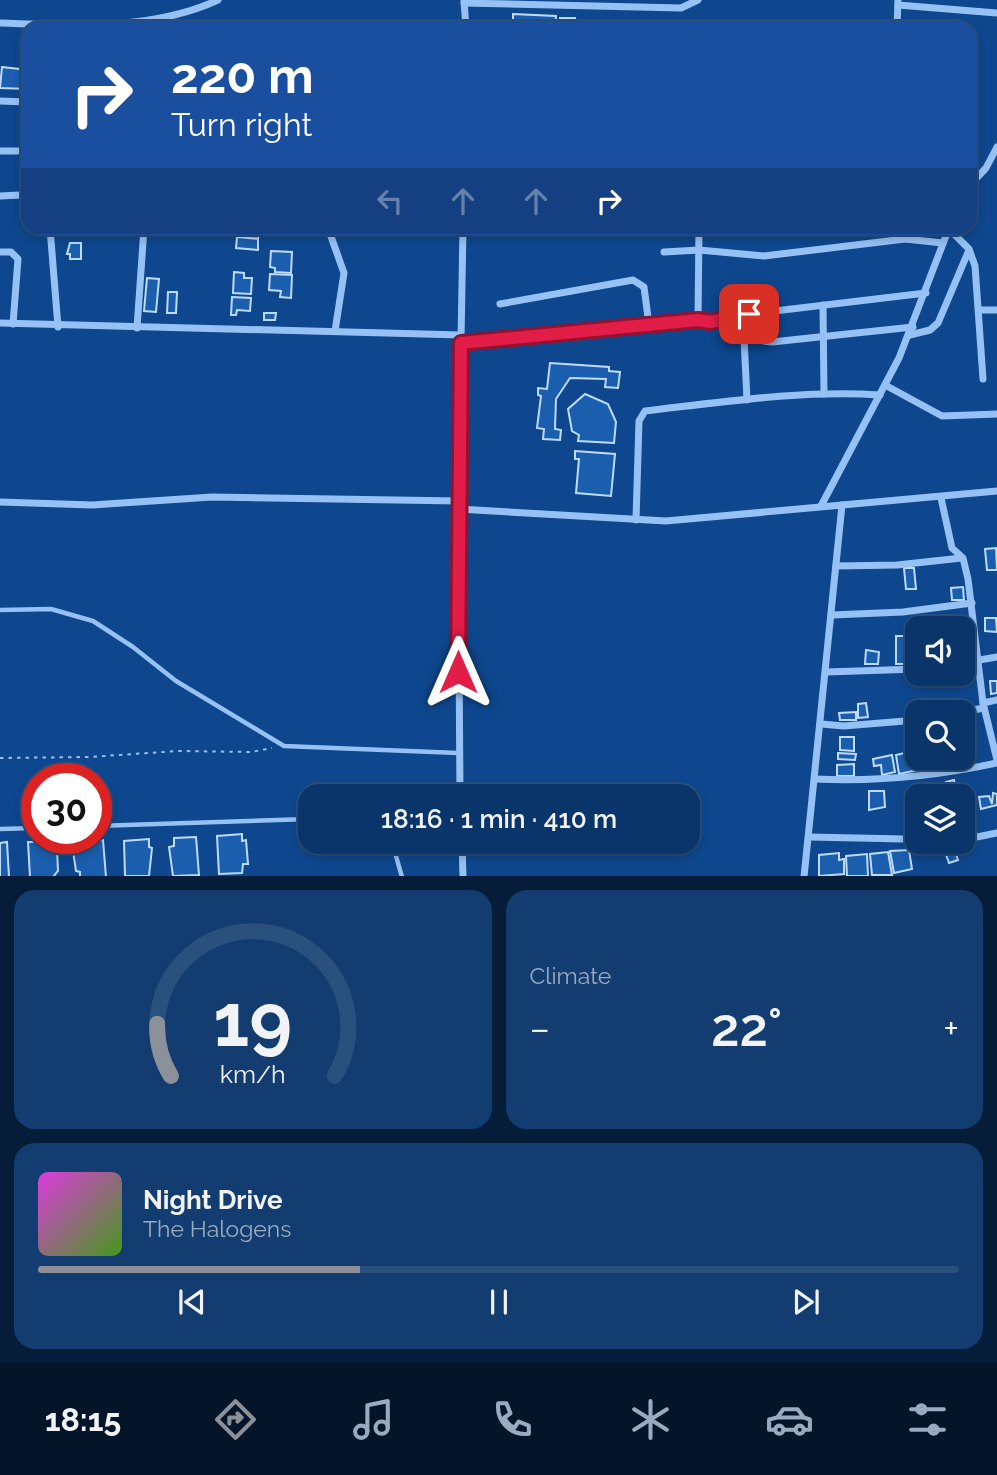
<!DOCTYPE html>
<meta charset="utf-8">
<style>
:root{--surface:#0a356a;--page:#133d70;--text:#f1f3f6;--muted:#99abc1;--line:#2a507e;--accent:#8c9099}
body{margin:0;font-family:Raleway,sans-serif;background:var(--page);color:var(--text);height:100vh;display:flex;flex-direction:column;font-size:26px;white-space:nowrap}
*{box-sizing:border-box;margin:0}
p{font-size:23px;color:var(--muted)}
.icon{flex:none;width:38px;height:38px;fill:none;stroke:currentColor;stroke-width:2;stroke-linecap:round;stroke-linejoin:round}
.map{position:relative;height:876px;overflow:hidden}
.details{display:flex;flex-direction:column;gap:14px;padding:14px;background:#061d3a;flex:1}
.details>*{flex:none}
.guide{position:absolute;left:21px;top:21px;width:956px;height:214px;border-radius:21px;box-shadow:0 4px 10px #0003,0 0 0 2px var(--line);background:#1a4fa0;color:#fff;overflow:hidden}
.controls{position:absolute;left:905px;top:616px;display:grid;gap:14px}
.controls a{display:grid;place-items:center;width:70px;height:70px;border-radius:14px;background:var(--surface);box-shadow:0 4px 10px #0003,0 0 0 2px var(--line);font-size:35px}
.speed{position:absolute;left:21px;top:763px;display:flex;gap:14px;font-size:35px;font-weight:700;text-align:center}
.speed>*{display:grid;place-content:center;width:91px;height:91px;border-radius:50%;background:var(--surface);box-shadow:0 4px 10px #0003,0 0 0 2px var(--line);line-height:1}
.speed .limit{border:10px solid #d22;background:#fff;color:#111}
.pin{position:absolute;display:grid;place-items:center;width:60px;height:60px;color:#fff;margin:-30px;border-radius:14px;box-shadow:0 4px 10px #0006}
.me{position:absolute;width:77px;margin:-38px;rotate:0deg;stroke-linejoin:round;filter:drop-shadow(0 0 5px #0008)}
.turn{display:flex;align-items:center;gap:24px;height:147px;padding:0 35px;font-size:32px}
.turn .icon{width:91px;height:91px;stroke-width:2.5}
.turn b{display:block;font-size:49px;line-height:60px}
.lanes{display:flex;align-items:center;height:66px;padding:0 35px;background:#0003;justify-content:center;gap:35px;direction:ltr}
.lanes .off{opacity:.35}
.big{font-size:52px;font-weight:600;line-height:1.1}
.details .card{flex:1;display:flex;flex-direction:column;justify-content:center;gap:10px;min-width:0;padding:0 24px;border-radius:21px;background:var(--page)}
.details .dial{align-items:center;gap:0}
.dial svg{height:182px;overflow:visible;fill:none;stroke:var(--line);stroke-width:7;stroke-linecap:round;text-anchor:middle}
.dial text{fill:var(--text);stroke:none}
.song{display:flex;align-items:center;gap:21px}
.cover{width:84px;height:84px;border-radius:10px;background:linear-gradient(135deg,hsl(300 70% 55%),hsl(100 70% 35%))}
.played{height:7px;border-radius:4px;background:linear-gradient(90deg,var(--accent) 35%,var(--line) 35%)}
.keys{display:flex;justify-content:space-around;direction:ltr}
.heat{display:flex;justify-content:space-between;align-items:center;font-size:38px;direction:ltr}
.details .tiles{flex:1;display:grid;gap:14px;grid-template-columns:1fr 1fr}
.card:last-child{grid-column:span 2}
.trip{position:absolute;left:298px;top:784px;width:402px;height:70px;border-radius:21px;background:var(--surface);box-shadow:0 4px 10px #0003,0 0 0 2px var(--line);font-weight:600;line-height:70px;text-align:center}
.menu{display:flex;height:112px;justify-content:space-around;align-items:center;background:#04152a;color:var(--muted)}
.menu .icon{width:49px;height:49px}
.menu .selected{color:var(--accent)}
.menu b{font-size:32px;color:var(--text)}
.map>svg:first-child{display:block}
</style>
<div class="map">
<svg width="997" height="877" viewBox="0 0 997 877">
<rect width="100%" height="100%" fill="#0e478e"/>
<g fill="#1b5eae" stroke="#bddbfe" stroke-width="2">
<polygon points="513,14 556,16 555,28 513,28"/>
<polygon points="560,18 575,18 574,28 559,28"/>
<polygon points="580,22 605,23 604,28 580,28"/>
<polygon points="2,67 28,70 28,89 0,88"/>
<polygon points="238,228 259,228 258,239 237,237"/>
<polygon points="237,237 258,239 258,250 236,248"/>
<polygon points="70,243 81,243 81,259 70,259 70,254 67,254"/>
<polygon points="271,251 292,252 291,273 275,272 275,268 270,267"/>
<polygon points="234,272 244,273 244,278 252,278 251,294 233,293"/>
<polygon points="270,274 292,275 291,298 280,297 281,291 269,290"/>
<polygon points="147,278 159,279 156,312 144,311"/>
<polygon points="168,292 177,292 176,313 167,313"/>
<polygon points="232,297 251,298 250,311 237,310 236,315 231,315"/>
<polygon points="264,313 276,313 275,320 264,320"/>
<polygon points="550,363 609,367 609,371 620,372 618,388 605,387 606,379 570,378 556,399 555,429 561,430 560,440 543,439 544,429 537,428 541,396 538,395 538,388 547,389"/>
<polygon points="585,394 608,404 616,422 614,443 578,441 579,435 572,431 568,409"/>
<polygon points="575,451 615,454 611,496 576,493 579,459 575,459"/>
<polygon points="996,548 997,570 987,570 985,549"/>
<polygon points="904,568 914,568 916,589 906,589"/>
<polygon points="963,587 964,600 952,600 951,588"/>
<polygon points="985,618 996,618 997,632 985,631"/>
<polygon points="896,636 909,636 910,664 896,664"/>
<polygon points="962,645 971,645 970,658 962,658"/>
<polygon points="866,650 879,652 878,664 865,664"/>
<polygon points="990,681 997,681 997,693 991,694"/>
<polygon points="866,703 868,717 858,718 858,704"/>
<polygon points="856,712 856,720 840,720 839,713"/>
<polygon points="840,737 854,737 854,751 840,750"/>
<polygon points="917,751 917,758 930,758 930,769 915,771 911,752"/>
<polygon points="909,752 913,771 899,774 896,755"/>
<polygon points="838,753 856,754 855,760 838,759"/>
<polygon points="892,755 895,772 882,775 881,765 874,766 873,759"/>
<polygon points="854,764 854,776 837,776 837,765"/>
<polygon points="954,780 957,796 949,796 950,786 947,787 946,782"/>
<polygon points="869,791 884,791 885,807 869,810"/>
<polygon points="993,793 997,794 997,805 981,809 979,797 989,796 992,804"/>
<polygon points="971,815 972,821 965,824 966,828 974,827 976,832 962,836 962,818"/>
<polygon points="242,834 242,841 246,840 248,864 243,864 242,873 219,874 217,836"/>
<polygon points="196,837 199,875 173,876 169,847 174,846 174,838"/>
<polygon points="149,839 149,847 152,848 149,876 125,876 124,841"/>
<polygon points="103,840 106,877 80,877 80,872 76,871 73,851 79,849 78,841"/>
<polygon points="7,842 9,877 0,877 0,843"/>
<polygon points="28,842 51,842 52,851 57,849 58,871 53,877 30,877"/>
<polygon points="954,848 958,860 949,863 945,852"/>
<polygon points="909,850 912,869 894,873 890,851"/>
<polygon points="888,852 892,875 872,875 870,854"/>
<polygon points="839,853 839,860 844,859 844,874 819,876 819,855"/>
<polygon points="867,854 868,876 847,876 846,856"/>
</g>
<g fill="none" stroke-linecap="round" stroke-linejoin="round">
<polyline stroke="#96c1f4" stroke-width="2" stroke-dasharray="3.5 5" stroke-linecap="butt" points="0,758 89,757 178,751 251,752 272,748"/>
<g stroke="#96c1f4" stroke-width="4.5">
<polyline points="0,610 51,609 93,621 133,647 176,681 284,746 458,753"/>
<polyline points="96,826 310,819"/>
<polyline points="0,829 37,828"/>
<polyline points="392,842 402,877"/>
</g>
<g stroke="#96c1f4" stroke-width="7">
<polyline points="464,1 466,28"/>
<polyline points="464,3 681,8 698,0"/>
<polyline points="898,5 997,13"/>
<path d="M0,23C72,25 151,31 218,0"/>
<polyline points="897,28 898,0"/>
<polyline points="0,101 28,102"/>
<polyline points="0,151 28,151"/>
<polyline points="970,185 986,168 997,147"/>
<polyline points="0,196 20,195"/>
<polyline points="50,228 58,327"/>
<polyline points="328,228 344,273 335,331"/>
<polyline points="949,229 969,249 975,266 983,379"/>
<polyline points="0,252 11,252 18,259 13,324"/>
<polyline points="664,252 699,250 764,256 905,239 943,243"/>
<polyline points="500,304 633,280 644,287 649,325"/>
<polyline points="823,305 824,394"/>
<polyline points="979,310 997,310"/>
<polyline points="698,320 699,228"/>
<polyline points="711,322 749,314 926,293"/>
<polyline points="0,323 461,335"/>
<polyline points="137,328 144,228"/>
<polyline points="910,335 930,330 938,323 969,250"/>
<polyline points="744,338 747,400"/>
<path d="M461,343L698,320C725,324 745,340 772,342L913,327"/>
<polyline points="885,385 942,416 997,414"/>
<polyline points="941,498 952,548 963,558 968,579 983,703 997,760"/>
<polyline points="0,502 92,505 212,497 459,501"/>
<polyline points="821,506 899,358 949,228"/>
<polyline points="458,509 666,521 997,491"/>
<path d="M636,520L639,421L645,411C723,402 801,390 880,395"/>
<polyline points="836,566 897,565 962,558"/>
<polyline points="832,615 903,612 972,603"/>
<polyline points="962,663 997,657"/>
<polyline points="827,672 917,669"/>
<polyline points="983,703 997,700"/>
<polyline points="962,712 984,708"/>
<polyline points="821,724 844,726 917,720"/>
<path d="M815,779C877,782 937,776 997,763"/>
<polyline points="460,796 458,509 463,228"/>
<polyline points="809,837 904,839 936,845 953,842"/>
<polyline points="962,840 997,833"/>
<polyline points="462,842 463,877"/>
<polyline points="804,877 842,505"/>
</g>
</g>
<g fill="none" stroke-linecap="round" stroke-linejoin="round">
<g stroke="#92132f" stroke-width="18">
<polyline id="route" points="458,672 461,343 698,320 710,322 749,314"/>
</g>
<use href="#route" stroke="#e11d48" stroke-width="12"/>
</g>
</svg>
<div class="controls">
<a><svg class="icon" aria-label="sound" viewBox="0 0 24 24"><path d="M4 9h4l5-4v14l-5-4H4zM17 9q2 3 0 6"/></svg></a>
<a><svg class="icon" aria-label="search" viewBox="0 0 24 24"><circle cx="10" cy="10" r="6"/><path d="M15 15l6 6"/></svg></a>
<a><svg class="icon" aria-label="layers" viewBox="0 0 24 24"><path d="M12 4l9 5-9 5-9-5zM3 14l9 5 9-5"/></svg></a>
</div>
<div class="speed"><div class="limit">30</div></div>
<div class="pin" style="left:749px;top:314px;background:#d93025"><svg class="icon" aria-label="arrive" viewBox="0 0 24 24"><path d="M6 21V4h12l-3 4 3 4H6"/></svg></div>
<svg class="me" style="left:458px;top:672px" viewBox="-20 -20 40 40"><path d="M0-17L14 15 0 8-14 15z" fill="#e11d48" stroke="#fff" stroke-width="4"/></svg>
<div class="trip">18:16 · 1 min · 410 m</div>
<div class="guide">
<div class="turn"><svg class="icon" aria-label="right" viewBox="0 0 24 24"><path d="M7 20v-9h11M14 6l5 5-5 5"/></svg><div><b>220 m</b>Turn right</div></div>
<div class="lanes"><svg class="icon off" aria-label="left" viewBox="0 0 24 24"><path d="M17 20v-9H6M10 6l-5 5 5 5"/></svg><svg class="icon off" aria-label="ahead" viewBox="0 0 24 24"><path d="M12 20V5M6 11l6-6 6 6"/></svg><svg class="icon off" aria-label="ahead" viewBox="0 0 24 24"><path d="M12 20V5M6 11l6-6 6 6"/></svg><svg class="icon" aria-label="right" viewBox="0 0 24 24"><path d="M7 20v-9h11M14 6l5 5-5 5"/></svg></div>
</div>
</div>
<section class="details">
<div class="tiles">
<div class="card dial"><svg viewBox="0 0 100 80">
<path d="M14 69A42 42 0 1 1 86 69"/>
<path d="M14 69A42 42 0 0 1 8 46" stroke="#8c9099"/>
<text x="50" y="56" font-size="32" font-weight="700">19</text>
<text x="50" y="72" font-size="11">km/h</text>
</svg></div>
<div class="card"><p>Climate</p>
<div class="heat"><a>−</a><b class="big">22°</b><a>+</a></div>
</div>
<div class="card">
<div class="song"><i class="cover"></i><div><b>Night Drive</b><p>The Halogens</p></div></div>
<div class="played"></div>
<div class="keys"><svg class="icon" aria-label="previous" viewBox="0 0 24 24"><path d="M18 5L8 12l10 7zM5 5v14"/></svg><svg class="icon" aria-label="pause" viewBox="0 0 24 24"><path d="M8 5v14M16 5v14"/></svg><svg class="icon" aria-label="next" viewBox="0 0 24 24"><path d="M6 5l10 7-10 7zM19 5v14"/></svg></div>
</div>
</div>
</section>
<nav class="menu">
<b>18:15</b>
<svg class="icon selected" aria-label="directions" viewBox="0 0 24 24"><path d="M12 3l9 9-9 9-9-9zM9 14v-3h6M13 9l2 2-2 2"/></svg>
<svg class="icon" aria-label="music" viewBox="0 0 24 24"><path d="M9 18V5l10-2v13"/><circle cx="6" cy="18" r="3"/><circle cx="16" cy="16" r="3"/></svg>
<svg class="icon" aria-label="phone" viewBox="0 0 24 24"><path d="M5 4h4l2 5-3 2q2 4 5 5l2-3 5 2v4C11 20 4 13 5 4z"/></svg>
<svg class="icon" aria-label="climate" viewBox="0 0 24 24"><path d="M12 3v18M4 7l16 10M4 17L20 7"/></svg>
<svg class="icon" aria-label="car" viewBox="0 0 24 24"><path d="M5 17H2v-5l4-1 3-4h7l3 4 3 1v5h-3M9 17h6M6 11h13"/><circle cx="7" cy="17" r="2"/><circle cx="17" cy="17" r="2"/></svg>
<svg class="icon" aria-label="filters" viewBox="0 0 24 24"><path d="M4 7h16M4 17h16"/><circle cx="9" cy="7" r="2"/><circle cx="15" cy="17" r="2"/></svg>
</nav>
